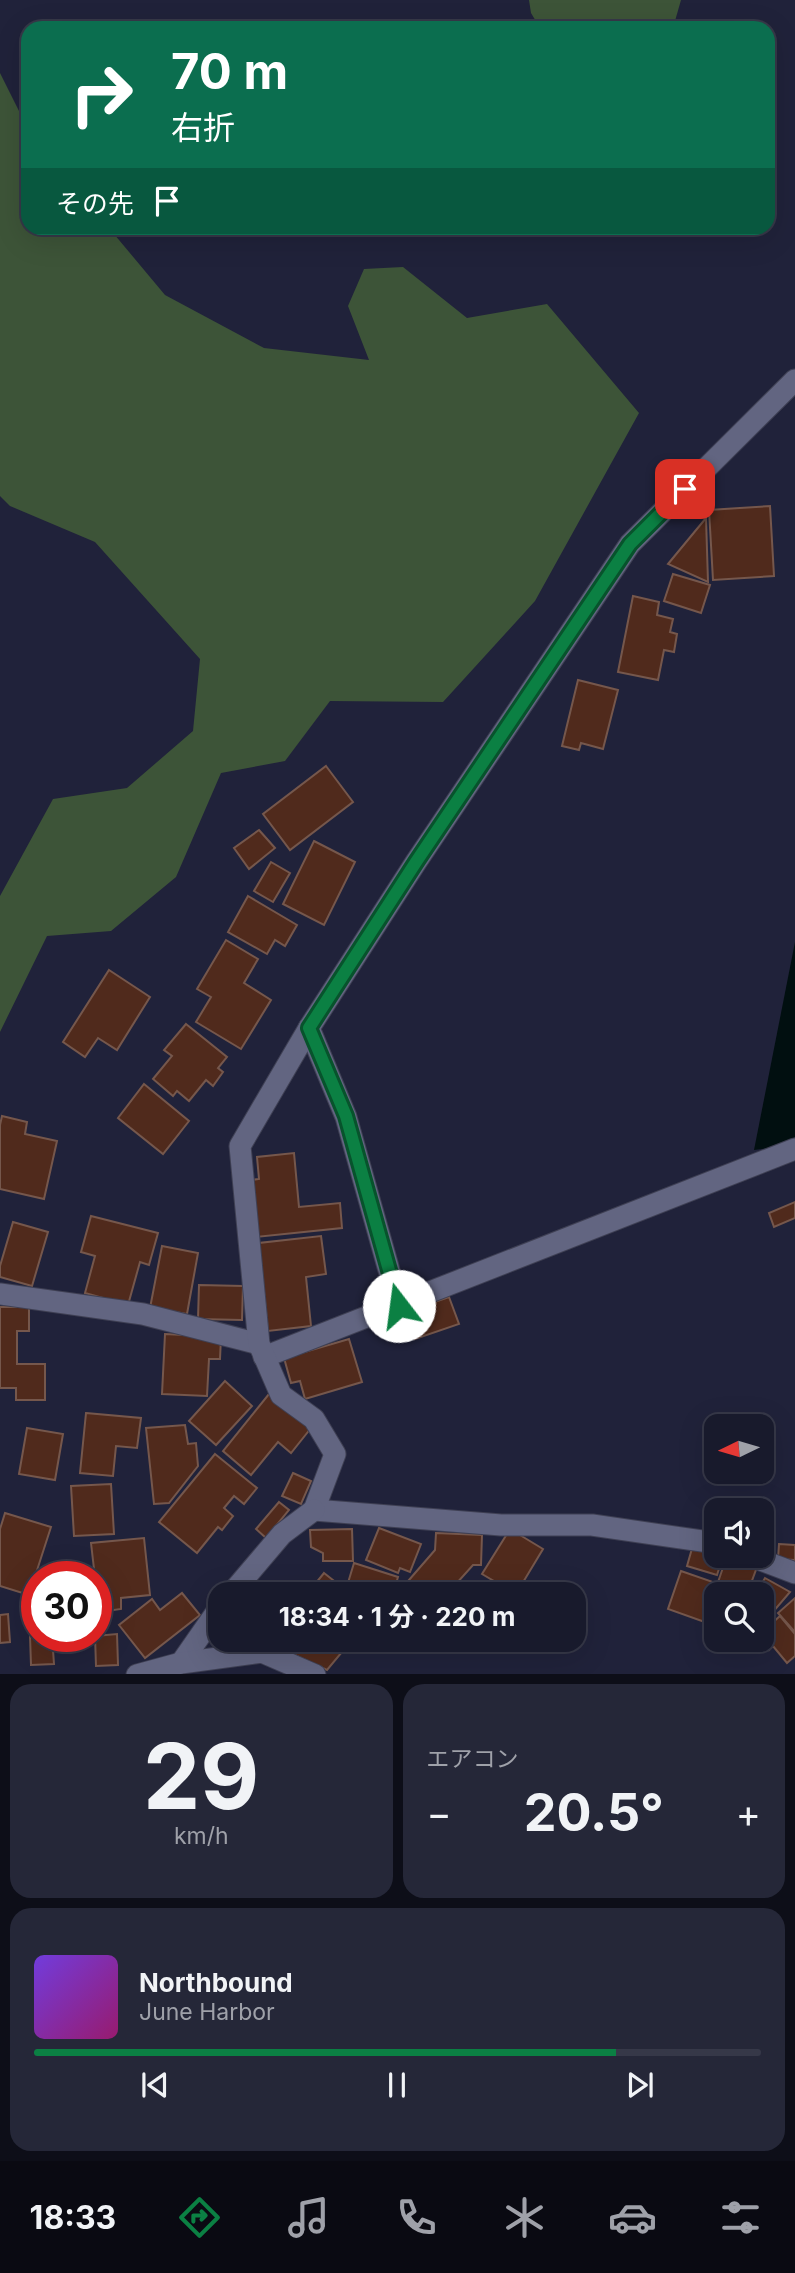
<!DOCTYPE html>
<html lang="ja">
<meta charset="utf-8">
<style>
:root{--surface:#181a2c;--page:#252738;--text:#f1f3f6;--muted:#9fa1a9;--line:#363848;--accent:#0b8043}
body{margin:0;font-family:Inter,"Noto Sans JP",sans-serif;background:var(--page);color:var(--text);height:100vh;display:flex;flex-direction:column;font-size:26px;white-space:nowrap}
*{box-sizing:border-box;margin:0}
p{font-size:23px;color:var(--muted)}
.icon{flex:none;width:38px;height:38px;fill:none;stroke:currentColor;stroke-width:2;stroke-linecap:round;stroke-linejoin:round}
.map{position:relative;height:1674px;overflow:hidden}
.details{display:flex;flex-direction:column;gap:10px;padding:10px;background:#0d0e18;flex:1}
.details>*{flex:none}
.banner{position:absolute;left:21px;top:21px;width:754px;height:214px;border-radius:21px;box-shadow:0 7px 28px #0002,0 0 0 2px var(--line);background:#0b6e4f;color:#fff;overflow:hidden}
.needle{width:46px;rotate:265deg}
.tools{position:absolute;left:704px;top:1414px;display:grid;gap:14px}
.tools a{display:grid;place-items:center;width:70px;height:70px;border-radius:14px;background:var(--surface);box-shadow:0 7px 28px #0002,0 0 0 2px var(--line);font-size:35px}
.speed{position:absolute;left:21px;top:1561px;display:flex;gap:14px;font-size:35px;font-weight:700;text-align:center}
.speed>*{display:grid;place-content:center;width:91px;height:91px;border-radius:50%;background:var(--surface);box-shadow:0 7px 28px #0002,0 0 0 2px var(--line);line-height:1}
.speed .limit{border:10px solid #d22;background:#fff;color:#111}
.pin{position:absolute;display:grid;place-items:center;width:60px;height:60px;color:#fff;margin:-30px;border-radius:14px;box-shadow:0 4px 10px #0006}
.me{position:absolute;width:77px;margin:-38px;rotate:345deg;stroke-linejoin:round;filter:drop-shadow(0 0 5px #0008)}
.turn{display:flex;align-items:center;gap:24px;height:147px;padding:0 35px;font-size:32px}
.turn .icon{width:91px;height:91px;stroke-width:2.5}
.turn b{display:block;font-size:49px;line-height:60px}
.then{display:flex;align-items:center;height:66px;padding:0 35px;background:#0003;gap:14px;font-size:26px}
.big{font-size:52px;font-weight:700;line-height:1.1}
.details .widget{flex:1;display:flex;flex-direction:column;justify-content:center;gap:10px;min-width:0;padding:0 24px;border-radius:21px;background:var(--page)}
.details .dial{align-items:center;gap:0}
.dial b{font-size:91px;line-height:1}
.song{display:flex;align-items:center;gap:21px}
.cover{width:84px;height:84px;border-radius:10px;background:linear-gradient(135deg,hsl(260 70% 55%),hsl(320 70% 35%))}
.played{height:7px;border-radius:4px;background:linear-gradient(90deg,var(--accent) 80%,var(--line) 80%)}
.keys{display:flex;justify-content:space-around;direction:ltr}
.heat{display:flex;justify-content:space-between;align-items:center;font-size:38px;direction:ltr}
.details .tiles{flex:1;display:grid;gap:10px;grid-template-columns:1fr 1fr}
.widget:last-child{grid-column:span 2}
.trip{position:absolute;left:208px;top:1582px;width:378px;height:70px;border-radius:21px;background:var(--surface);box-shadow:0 7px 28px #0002,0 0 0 2px var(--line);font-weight:700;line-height:70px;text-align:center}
.menu{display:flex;height:112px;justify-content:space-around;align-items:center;background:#0a0a12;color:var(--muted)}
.menu .icon{width:49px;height:49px}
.menu .selected{color:var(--accent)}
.menu b{font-size:32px;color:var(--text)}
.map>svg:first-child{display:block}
</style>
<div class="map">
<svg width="795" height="1675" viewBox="0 0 795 1675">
<rect width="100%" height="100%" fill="#20223a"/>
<g fill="#3d5438">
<polygon points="529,0 681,0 673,28 540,28 531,13"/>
<polygon points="0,73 28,129 28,228 109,228 165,295 264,348 369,360 348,306 364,269 403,267 467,318 547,304 639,413 535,601 443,702 330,701 285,761 221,773 176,877 111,931 47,936 0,1032 0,896 53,799 127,788 193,731 200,659 95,542 10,506 0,496"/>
</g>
<polygon fill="#010f10" points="795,942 795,1137 778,1147 754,1150"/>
<g fill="#502a1c" stroke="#75574c" stroke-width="2">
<polygon points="770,506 774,576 713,580 709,510"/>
<polygon points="706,518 708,582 668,564"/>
<polygon points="673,574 710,585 701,613 664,601"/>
<polygon points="633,596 659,602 657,615 673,619 670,632 677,634 674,652 664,650 658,680 618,672"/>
<polygon points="578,680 618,690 603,749 581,743 579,750 562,746"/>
<polygon points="326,766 353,802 290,850 263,814"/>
<polygon points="259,830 275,848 249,869 234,848"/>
<polygon points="314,841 355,862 324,925 283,904"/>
<polygon points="271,862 290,873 273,902 254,891"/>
<polygon points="248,896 297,925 285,946 275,940 267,954 228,932"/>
<polygon points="226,940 258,959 244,983 271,1000 241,1049 196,1022 211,997 197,989"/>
<polygon points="109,970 150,997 117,1050 98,1038 85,1057 63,1042"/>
<polygon points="186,1024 227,1057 218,1068 223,1072 213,1086 206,1080 189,1101 177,1091 173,1096 153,1079 172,1056 164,1050"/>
<polygon points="144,1084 189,1121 163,1154 118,1118"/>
<polygon points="2,1116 27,1122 25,1134 57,1141 44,1199 0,1189 0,1125"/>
<polygon points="294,1153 299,1207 340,1203 342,1228 256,1237 251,1180 259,1179 257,1157"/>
<polygon points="795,1202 795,1218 774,1227 769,1213"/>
<polygon points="91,1216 158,1233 149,1265 140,1262 128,1305 85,1293 95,1256 81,1252"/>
<polygon points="13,1222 48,1232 32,1286 0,1277 0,1266"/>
<polygon points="321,1236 326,1274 306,1277 311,1326 268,1331 259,1243"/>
<polygon points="162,1246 198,1253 187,1314 150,1308"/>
<polygon points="199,1285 243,1286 242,1320 198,1319"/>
<polygon points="449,1297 459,1324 415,1339 406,1312"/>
<polygon points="0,1307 29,1307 29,1331 17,1331 17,1364 45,1364 45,1400 16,1400 16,1388 0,1388"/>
<polygon points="165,1334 221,1337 220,1359 209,1359 207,1396 162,1394"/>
<polygon points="349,1339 362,1382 305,1399 300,1381 291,1383 284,1358"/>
<polygon points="225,1381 252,1406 216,1445 189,1421"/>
<polygon points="269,1394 311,1428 291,1453 278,1442 251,1475 223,1451"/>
<polygon points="86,1413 141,1418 137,1448 116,1446 113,1476 80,1473"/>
<polygon points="185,1425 188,1444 196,1443 198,1466 169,1503 154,1504 146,1428"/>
<polygon points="27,1428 63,1434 55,1480 19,1474"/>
<polygon points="215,1454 257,1488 244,1504 234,1496 224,1508 233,1516 222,1530 218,1527 197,1553 159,1522"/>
<polygon points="293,1473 311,1481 301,1504 282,1496"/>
<polygon points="111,1484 114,1534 74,1536 71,1486"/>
<polygon points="279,1502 289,1510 266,1538 256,1529"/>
<polygon points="5,1513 51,1527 29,1595 0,1586 0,1529"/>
<polygon points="379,1528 421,1544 410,1572 400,1568 398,1573 366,1560"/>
<polygon points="352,1529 353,1561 323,1561 323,1553 311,1547 310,1530"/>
<polygon points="510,1529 543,1549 516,1594 482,1574"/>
<polygon points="436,1533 482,1535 481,1565 473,1565 447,1594 425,1594 409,1580 435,1550"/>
<polygon points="144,1538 150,1595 121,1598 121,1609 99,1612 91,1543"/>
<polygon points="779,1544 795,1545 795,1560 778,1559"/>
<polygon points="693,1545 716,1552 716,1556 723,1556 717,1575 687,1566"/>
<polygon points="727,1556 757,1567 747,1594 717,1585"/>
<polygon points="354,1563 398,1577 393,1594 357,1594 359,1590 347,1586"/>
<polygon points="681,1571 713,1582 709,1594 716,1596 716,1626 668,1609"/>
<polygon points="324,1573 338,1584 335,1589 341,1594 307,1594"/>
<polygon points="765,1578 790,1592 761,1626 761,1594 756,1594"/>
<polygon points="182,1593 200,1615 145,1658 119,1625 152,1599 160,1610"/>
<polygon points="795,1598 795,1632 778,1613"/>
<polygon points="29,1607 37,1611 37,1636 52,1636 54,1664 31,1665"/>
<polygon points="8,1614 10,1642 0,1643 0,1615"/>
<polygon points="780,1616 795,1634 795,1656 787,1663 773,1646 769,1650 760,1640 761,1633"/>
<polygon points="117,1634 118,1665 96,1666 95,1636"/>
<polygon points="271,1640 352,1640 327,1670 269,1643"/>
</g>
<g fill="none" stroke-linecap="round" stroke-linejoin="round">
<g stroke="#3f4054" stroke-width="23">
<g id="street">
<polyline points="309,1028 346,1117 399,1306"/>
<polyline points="0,1294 143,1314 259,1344"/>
<polyline points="264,1357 795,1149"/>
<polyline points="716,1543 592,1525 501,1525 314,1510 335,1454 314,1419 281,1395 259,1344 240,1146 309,1028 416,862 630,544 795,380"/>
<polyline points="750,1556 795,1573"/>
<polyline points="231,1594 282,1534 314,1510"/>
<polyline points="181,1663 220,1607"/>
<polyline points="137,1675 181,1663 262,1652 315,1675"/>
</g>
</g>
<use href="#street" stroke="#626581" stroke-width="21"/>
</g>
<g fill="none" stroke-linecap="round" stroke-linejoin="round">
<g stroke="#07532c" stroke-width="18">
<polyline id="route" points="399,1306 346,1116 309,1028 416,862 630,544 685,489"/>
</g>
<use href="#route" stroke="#0b8043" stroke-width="12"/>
</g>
</svg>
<div class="tools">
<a><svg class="needle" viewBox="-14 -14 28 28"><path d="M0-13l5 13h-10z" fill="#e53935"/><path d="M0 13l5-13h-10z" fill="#9fa1a9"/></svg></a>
<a><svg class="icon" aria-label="sound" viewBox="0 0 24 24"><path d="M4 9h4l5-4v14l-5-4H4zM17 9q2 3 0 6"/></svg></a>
<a><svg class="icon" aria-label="search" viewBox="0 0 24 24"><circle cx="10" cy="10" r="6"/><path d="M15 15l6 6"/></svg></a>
</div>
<div class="speed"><div class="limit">30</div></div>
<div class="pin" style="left:685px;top:489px;background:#d93025"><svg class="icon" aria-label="arrive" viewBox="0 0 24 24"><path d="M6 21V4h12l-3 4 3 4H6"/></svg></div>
<svg class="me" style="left:399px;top:1306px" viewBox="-20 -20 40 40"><circle r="19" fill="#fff"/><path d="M0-13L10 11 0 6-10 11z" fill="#0b8043"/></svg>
<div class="trip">18:34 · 1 分 · 220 m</div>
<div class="banner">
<div class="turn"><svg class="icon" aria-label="right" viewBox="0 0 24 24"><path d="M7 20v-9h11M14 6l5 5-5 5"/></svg><div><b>70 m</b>右折</div></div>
<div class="then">その先<svg class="icon" aria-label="arrive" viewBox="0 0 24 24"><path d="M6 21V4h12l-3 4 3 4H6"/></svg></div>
</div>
</div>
<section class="details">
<div class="tiles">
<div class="widget dial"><b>29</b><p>km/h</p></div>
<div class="widget"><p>エアコン</p>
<div class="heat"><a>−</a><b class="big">20.5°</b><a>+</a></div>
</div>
<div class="widget">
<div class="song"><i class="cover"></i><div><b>Northbound</b><p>June Harbor</p></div></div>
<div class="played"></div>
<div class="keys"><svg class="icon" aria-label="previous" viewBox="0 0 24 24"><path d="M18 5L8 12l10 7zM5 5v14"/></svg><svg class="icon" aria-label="pause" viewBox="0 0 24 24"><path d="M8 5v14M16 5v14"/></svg><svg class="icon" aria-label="next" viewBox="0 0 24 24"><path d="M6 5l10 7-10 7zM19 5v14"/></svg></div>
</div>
</div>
</section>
<nav class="menu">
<b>18:33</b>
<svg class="icon selected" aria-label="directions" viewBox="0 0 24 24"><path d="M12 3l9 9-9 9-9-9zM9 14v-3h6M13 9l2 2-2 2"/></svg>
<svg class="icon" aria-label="music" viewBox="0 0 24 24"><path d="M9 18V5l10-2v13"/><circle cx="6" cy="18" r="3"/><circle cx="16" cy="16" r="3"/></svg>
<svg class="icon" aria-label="phone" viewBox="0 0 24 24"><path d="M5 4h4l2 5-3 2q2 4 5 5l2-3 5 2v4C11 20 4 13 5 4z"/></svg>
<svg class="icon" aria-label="climate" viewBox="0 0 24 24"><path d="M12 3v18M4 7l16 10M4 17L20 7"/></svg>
<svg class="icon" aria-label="car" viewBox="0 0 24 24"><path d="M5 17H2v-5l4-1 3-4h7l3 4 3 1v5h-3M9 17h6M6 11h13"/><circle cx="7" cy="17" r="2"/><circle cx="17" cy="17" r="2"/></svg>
<svg class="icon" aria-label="filters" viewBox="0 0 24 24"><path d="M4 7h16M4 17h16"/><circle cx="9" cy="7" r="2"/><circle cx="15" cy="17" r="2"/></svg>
</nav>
